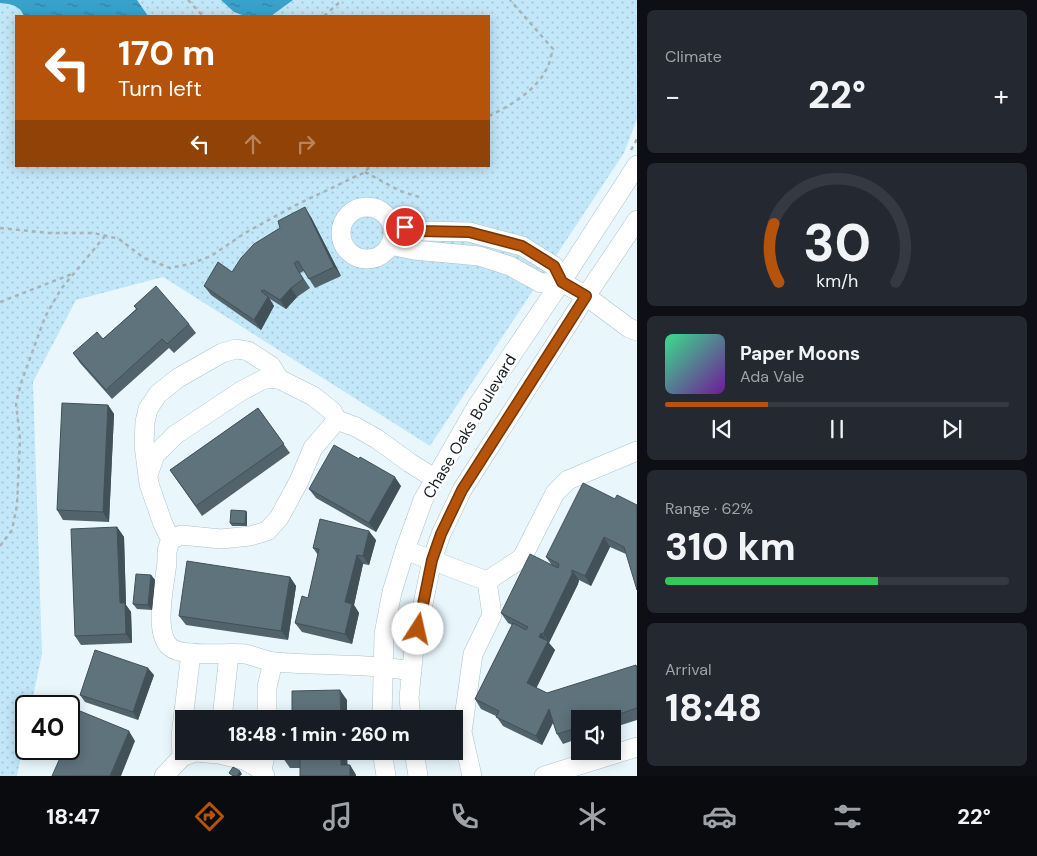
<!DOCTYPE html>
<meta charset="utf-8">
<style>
:root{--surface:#171b24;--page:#242831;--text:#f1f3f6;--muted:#9ea1a6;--line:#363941;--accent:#b45309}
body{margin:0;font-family:"DM Sans",sans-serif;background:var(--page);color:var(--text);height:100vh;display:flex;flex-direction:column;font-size:19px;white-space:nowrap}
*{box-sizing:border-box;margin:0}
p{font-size:16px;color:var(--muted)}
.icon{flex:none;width:28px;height:28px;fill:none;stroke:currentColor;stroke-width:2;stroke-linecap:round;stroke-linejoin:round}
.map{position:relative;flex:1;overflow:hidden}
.side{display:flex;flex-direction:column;gap:10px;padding:10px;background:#0d0f14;width:400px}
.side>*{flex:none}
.banner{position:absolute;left:15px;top:15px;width:475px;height:152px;border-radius:0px;box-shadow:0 2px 12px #0003;background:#b45309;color:#fff;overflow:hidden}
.buttons{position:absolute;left:571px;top:710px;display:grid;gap:10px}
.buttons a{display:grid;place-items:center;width:50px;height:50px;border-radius:0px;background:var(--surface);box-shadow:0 2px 12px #0003;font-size:25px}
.speed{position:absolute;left:15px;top:695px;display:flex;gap:10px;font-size:25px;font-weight:700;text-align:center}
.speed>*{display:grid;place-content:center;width:65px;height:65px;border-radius:50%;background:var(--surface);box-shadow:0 2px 12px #0003;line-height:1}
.speed .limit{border:2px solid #111;border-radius:8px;background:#fff;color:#111}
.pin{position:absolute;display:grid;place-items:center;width:42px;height:42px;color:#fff;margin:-21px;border:2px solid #fff;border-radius:50%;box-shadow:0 1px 5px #0007}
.me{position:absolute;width:55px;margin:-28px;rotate:10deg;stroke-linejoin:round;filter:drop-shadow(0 0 4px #0008)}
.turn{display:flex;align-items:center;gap:18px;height:105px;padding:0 20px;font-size:22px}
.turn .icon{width:65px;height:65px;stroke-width:2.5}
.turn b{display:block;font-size:35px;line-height:42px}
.lanes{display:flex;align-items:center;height:48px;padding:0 20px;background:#0003;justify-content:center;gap:25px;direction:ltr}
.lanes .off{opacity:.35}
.big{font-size:38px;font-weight:800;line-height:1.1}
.side .card{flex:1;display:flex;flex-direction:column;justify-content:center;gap:8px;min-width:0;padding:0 18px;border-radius:8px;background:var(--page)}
.side .dial{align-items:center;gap:0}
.dial svg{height:130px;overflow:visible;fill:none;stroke:var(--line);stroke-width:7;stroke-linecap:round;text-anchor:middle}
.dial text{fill:var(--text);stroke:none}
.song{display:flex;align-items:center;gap:15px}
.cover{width:60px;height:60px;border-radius:8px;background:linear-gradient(135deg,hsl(150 70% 55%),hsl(280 70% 35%))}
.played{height:5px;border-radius:2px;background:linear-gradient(90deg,var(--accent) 30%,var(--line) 30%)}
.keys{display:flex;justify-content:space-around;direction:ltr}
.heat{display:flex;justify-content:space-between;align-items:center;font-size:28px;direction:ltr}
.charge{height:8px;border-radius:4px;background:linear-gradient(90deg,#34c759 62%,var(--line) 0)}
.trip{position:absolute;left:175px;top:710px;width:288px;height:50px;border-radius:0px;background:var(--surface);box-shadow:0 2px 12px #0003;font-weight:800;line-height:50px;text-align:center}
.menu{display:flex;height:80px;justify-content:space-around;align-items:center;background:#090b0e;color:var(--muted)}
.menu .icon{width:35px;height:35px}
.menu .selected{color:var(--accent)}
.menu b{font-size:22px;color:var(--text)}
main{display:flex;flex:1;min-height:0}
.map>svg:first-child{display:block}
</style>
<main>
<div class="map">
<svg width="637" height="776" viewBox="0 0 637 776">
<defs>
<pattern id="grass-dots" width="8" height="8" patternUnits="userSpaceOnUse" patternTransform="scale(1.25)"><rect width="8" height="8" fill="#c2e7f8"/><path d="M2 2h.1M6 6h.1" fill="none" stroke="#a6c6d4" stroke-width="1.8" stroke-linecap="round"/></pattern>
<pattern id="water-ripples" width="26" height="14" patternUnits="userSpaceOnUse" patternTransform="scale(1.25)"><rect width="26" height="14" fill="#39a2ca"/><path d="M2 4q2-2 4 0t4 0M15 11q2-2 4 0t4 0" fill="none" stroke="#2f83a4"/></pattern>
</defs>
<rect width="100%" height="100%" fill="#e9f7fd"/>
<path fill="url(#grass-dots)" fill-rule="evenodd" d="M0,0H637V119L624,153L430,446L163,277L76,300L33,382L42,654L31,706H26V731L17,776H0ZM16,16H489V166H16Z"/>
<g fill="url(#water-ripples)">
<path d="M0,0H137L148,16H24C21,6 9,3 0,3Z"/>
<polygon points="221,0 293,0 271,16 245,16 234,12"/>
</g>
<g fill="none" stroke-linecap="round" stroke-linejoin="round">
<g stroke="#abc1cc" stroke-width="20">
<g id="minor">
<circle cx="367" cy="233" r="26"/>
<polyline points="391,222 420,231 469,232 522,246 554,266 562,282 586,296 629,328 637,331"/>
<polyline points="390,245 414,250 479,256 510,266 541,283 562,282"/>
<path d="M337,420L332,411L313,396L279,379L271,366L248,351L236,349L222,353L178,378L158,394L148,409L145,422L144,445L149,484L163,524L171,540C166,550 167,553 167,562C165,583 153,632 170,647C183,658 228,652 245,654C255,656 265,661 275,662C321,666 366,663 412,671"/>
<polyline points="149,472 155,455 175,435 241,391 264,379 279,379"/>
<polyline points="171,540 181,535 221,539 250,536 267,531 279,518 299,481 313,448 337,420 356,427 377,439 410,463 434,478"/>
<polyline points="405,550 487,581 492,615 473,654 462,732 472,776"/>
<polyline points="487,581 522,558 555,493 568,480 637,451"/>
<polyline points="222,719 229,654"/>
<polyline points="267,719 267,687 273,662"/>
<polyline points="382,719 384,634 392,592 405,550 423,500 477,406 567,273 637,165"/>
<polyline points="411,719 409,698 414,648 432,560 441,534 462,490 586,296 637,220"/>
<polyline points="382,751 386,776"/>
<polyline points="414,751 418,776"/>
<polyline points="182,757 195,752 219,754 244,760 262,770"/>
<polyline points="164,776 182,757 181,736 191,653"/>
<polyline points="265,776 262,770 266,751"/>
<polyline points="544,776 637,747"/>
</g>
</g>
<g stroke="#a8b4b9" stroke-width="2.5" stroke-dasharray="4 4" stroke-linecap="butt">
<polyline points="188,0 203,16"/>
<polyline points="324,16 342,0"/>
<path d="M489,116C510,106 537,90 547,68C550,63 551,55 553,49L510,0"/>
<polyline points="631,150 637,139"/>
<polyline points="365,172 400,191 422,198"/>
<polyline points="0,228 49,233 94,233 119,239 144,258 170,268 190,264 211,256 245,233 294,206 365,172 370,166"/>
<polyline points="0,302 72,274"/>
<polyline points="0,546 12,530 17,505 20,439 16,403 21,383 45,317 61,289 105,236"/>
</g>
<use href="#minor" stroke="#fff" stroke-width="19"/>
</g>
<g fill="#52636c">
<polygon points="311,217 341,276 315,288 304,271 300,273 310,288 297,297 286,309 270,299 274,306 261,330 211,295 204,286 232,272"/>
<polygon points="134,306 189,324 196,333 174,353 169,348 112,399 80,363 73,353 103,339 136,309"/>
<polygon points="108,405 114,414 109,522 63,520 57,510"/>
<polygon points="258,408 290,453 202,516 170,470"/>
<polygon points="401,486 376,532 316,498 309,489"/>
<polygon points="615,499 626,554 610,547 591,586 579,580 578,584 549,643 555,650 536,688 547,693 637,666 637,720 612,728 612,719 580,719 580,738 563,744 557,734 553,723 542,745 503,726 496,716 481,709 475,699 512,625 508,623 501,613 551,564 546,557"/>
<polygon points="246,511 247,513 247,526 232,526 230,523"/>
<polygon points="117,527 124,537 126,605 131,612 132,643 81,645 75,636"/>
<polygon points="376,540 369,565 363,564 354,605 359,613 352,644 302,632 295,623 308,598 318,555 313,548"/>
<polygon points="151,575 155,580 152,610 137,609 133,604"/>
<polygon points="290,577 296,586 288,640 186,625 179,616"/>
<polygon points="154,675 138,720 85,702 80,695"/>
<polygon points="283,751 350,765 356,775 300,768 290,768 283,758"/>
</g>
<g fill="#425058">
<polygon points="305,207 311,217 341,276 334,267"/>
<polygon points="291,288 297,297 286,309 280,300"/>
<polygon points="268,297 274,306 261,330 254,320"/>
<polygon points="108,405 114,414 109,522 103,512"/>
<polygon points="395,477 401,486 376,532 369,523"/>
<polygon points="246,511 247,513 247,526 245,524"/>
<polygon points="117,527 124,537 126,605 131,612 132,643 126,634 120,603"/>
<polygon points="369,531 376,540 369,565 363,556"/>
<polygon points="604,537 610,547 591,586 585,576"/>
<polygon points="357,555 363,564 354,605 359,613 352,644 345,634 345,602"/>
<polygon points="572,570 579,580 578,584 549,643 555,650 534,693 527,683 539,637 541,633 548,642 548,641 543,634"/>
<polygon points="151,575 155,580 152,610 148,605"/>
<polygon points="290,577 296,586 288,640 281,631"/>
<polygon points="148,668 154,675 138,720 133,712"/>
<polygon points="340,690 347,700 347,719 341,719"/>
<polygon points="549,709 555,718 542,745 536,736"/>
<polygon points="129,731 135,741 121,776 110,776"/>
<polygon points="341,751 347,751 348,775 341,765"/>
<polygon points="350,765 356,775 356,776 350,776"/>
<polygon points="240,771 242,774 240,776 237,776"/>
</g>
<g fill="#5f737d" stroke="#425058">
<polygon points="305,207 334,267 309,279 298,261 294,263 303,279 291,288 280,300 264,290 261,291 268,297 254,320 204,286 218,262 232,272 241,258 254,244 280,228 278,221"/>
<polygon points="156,286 189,324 167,344 162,339 106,390 73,353 97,332 103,339 137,309 134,306"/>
<polygon points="62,403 108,405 103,512 57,510"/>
<polygon points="258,408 284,444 196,506 170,470"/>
<polygon points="334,445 359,459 360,457 395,477 369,523 309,489"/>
<polygon points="583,483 615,499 617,495 637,505 637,590 624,547 604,537 585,576 572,570 572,574 543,634 541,633 539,637 548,641 527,683 547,693 636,665 637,668 637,708 605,719 580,719 580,727 557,734 549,709 536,736 496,717 499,711 475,699 513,623 526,630 528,627 501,613 530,554 558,568 559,564 546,557"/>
<polygon points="231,510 246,511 245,524 230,523"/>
<polygon points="320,519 369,531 363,556 357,555 345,602 352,604 345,634 295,623 302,596 308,598 319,549 313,548"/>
<polygon points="117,527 120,603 125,603 126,634 75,636 71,529"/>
<polygon points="187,561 290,577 281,631 179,616"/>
<polygon points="136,574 151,575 148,605 133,604"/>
<polygon points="95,650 148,668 133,712 80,695"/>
<polygon points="340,690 341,719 292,719 292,691"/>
<polygon points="80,711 129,731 110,776 52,776 64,749 69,749 69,737"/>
<polygon points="283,751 341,751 341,765 350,765 350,776 300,776 300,758 283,758"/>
<polygon points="233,767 240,771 237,776 233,776 229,773"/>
</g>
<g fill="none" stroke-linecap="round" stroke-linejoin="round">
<g stroke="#753606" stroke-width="12">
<polyline id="route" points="405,227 420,231 469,232 522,246 554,266 562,282 586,296 462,490 441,534 432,560 418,629"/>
</g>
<use href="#route" stroke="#b45309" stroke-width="9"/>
</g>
<g text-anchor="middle" stroke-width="5" stroke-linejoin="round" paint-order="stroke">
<g font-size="16" fill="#161e22" stroke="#fff">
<text transform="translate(469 426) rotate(-59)" y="6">Chase Oaks Boulevard</text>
</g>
</g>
</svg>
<div class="buttons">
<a><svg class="icon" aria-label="sound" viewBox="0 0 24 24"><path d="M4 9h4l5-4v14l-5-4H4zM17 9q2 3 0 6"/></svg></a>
</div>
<div class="speed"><div class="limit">40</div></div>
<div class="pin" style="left:405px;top:227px;background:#d93025"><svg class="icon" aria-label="arrive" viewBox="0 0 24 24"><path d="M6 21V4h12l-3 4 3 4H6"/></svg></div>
<svg class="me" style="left:418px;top:629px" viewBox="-20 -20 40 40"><circle r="19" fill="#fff"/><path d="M0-13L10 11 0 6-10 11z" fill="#b45309"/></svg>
<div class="trip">18:48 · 1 min · 260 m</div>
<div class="banner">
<div class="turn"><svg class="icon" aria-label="left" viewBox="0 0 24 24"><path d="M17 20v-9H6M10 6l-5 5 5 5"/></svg><div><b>170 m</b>Turn left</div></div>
<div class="lanes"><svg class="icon" aria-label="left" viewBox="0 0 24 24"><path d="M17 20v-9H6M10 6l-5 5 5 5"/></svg><svg class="icon off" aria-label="ahead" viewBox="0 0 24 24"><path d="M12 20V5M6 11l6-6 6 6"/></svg><svg class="icon off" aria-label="right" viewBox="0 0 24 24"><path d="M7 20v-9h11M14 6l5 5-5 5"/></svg></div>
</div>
</div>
<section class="side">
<div class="card"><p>Climate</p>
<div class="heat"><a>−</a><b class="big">22°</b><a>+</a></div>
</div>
<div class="card dial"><svg viewBox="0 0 100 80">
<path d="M14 69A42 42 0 1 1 86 69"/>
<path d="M14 69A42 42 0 0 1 11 33" stroke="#b45309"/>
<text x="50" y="56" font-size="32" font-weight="700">30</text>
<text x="50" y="72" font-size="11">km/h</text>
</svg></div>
<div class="card">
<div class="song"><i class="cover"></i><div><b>Paper Moons</b><p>Ada Vale</p></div></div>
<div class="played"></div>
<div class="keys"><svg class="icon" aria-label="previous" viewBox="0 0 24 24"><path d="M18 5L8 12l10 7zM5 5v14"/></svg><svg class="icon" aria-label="pause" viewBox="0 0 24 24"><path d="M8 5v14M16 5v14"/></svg><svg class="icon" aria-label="next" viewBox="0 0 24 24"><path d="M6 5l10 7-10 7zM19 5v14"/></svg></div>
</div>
<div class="card"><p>Range · 62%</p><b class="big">310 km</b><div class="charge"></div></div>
<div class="card"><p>Arrival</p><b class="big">18:48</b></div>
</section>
</main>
<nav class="menu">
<b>18:47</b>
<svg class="icon selected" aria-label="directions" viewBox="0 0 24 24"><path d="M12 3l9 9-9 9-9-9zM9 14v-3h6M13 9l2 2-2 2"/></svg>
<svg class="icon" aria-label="music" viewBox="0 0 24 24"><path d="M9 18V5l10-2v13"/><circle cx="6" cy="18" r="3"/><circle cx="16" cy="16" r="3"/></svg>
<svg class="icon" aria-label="phone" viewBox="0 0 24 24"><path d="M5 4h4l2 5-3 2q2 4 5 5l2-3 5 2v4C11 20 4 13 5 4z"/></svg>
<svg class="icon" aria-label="climate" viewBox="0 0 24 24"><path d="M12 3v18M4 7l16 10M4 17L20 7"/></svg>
<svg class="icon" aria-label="car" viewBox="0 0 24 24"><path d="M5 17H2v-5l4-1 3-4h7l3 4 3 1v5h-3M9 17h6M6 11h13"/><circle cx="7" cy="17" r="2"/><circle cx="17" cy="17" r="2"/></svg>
<svg class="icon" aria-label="filters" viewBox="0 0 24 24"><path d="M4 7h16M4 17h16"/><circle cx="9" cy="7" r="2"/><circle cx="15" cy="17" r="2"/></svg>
<b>22°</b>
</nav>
